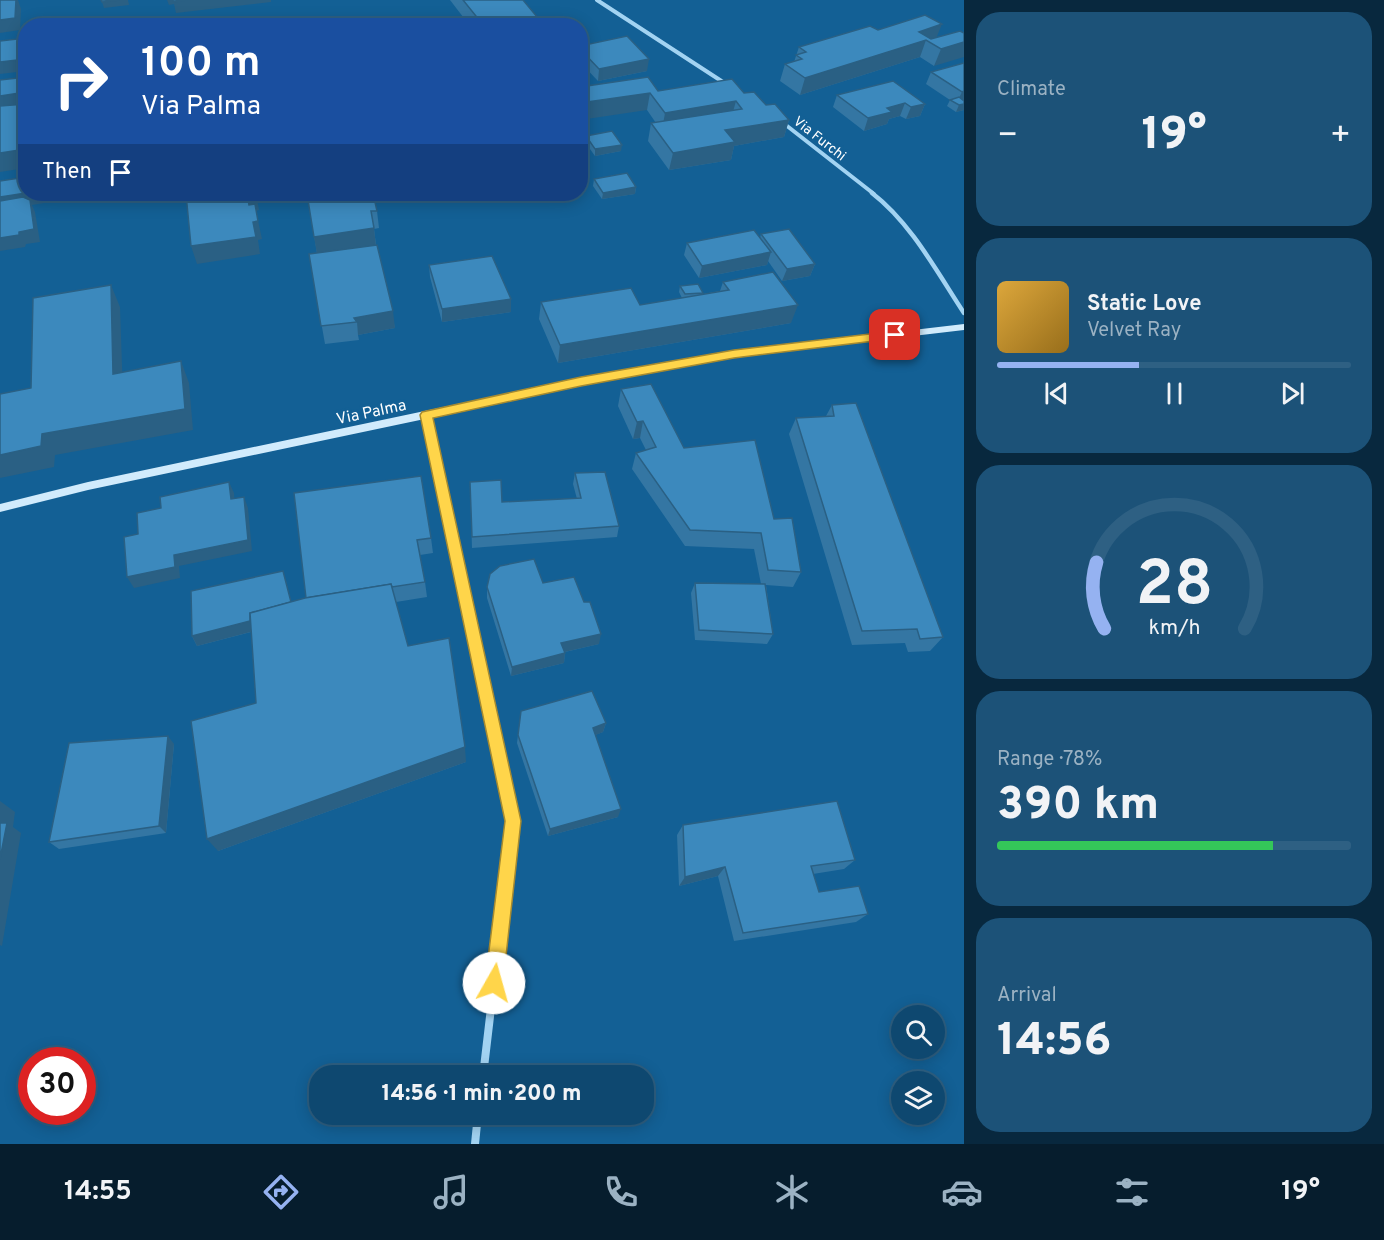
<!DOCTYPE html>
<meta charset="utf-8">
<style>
:root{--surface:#0e4870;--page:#1c5278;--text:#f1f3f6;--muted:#9bb2c3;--line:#2e6083;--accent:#95b2f1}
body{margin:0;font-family:Overpass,sans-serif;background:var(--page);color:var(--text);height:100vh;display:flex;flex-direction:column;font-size:22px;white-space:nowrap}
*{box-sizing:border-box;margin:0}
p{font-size:20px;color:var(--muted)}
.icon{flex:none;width:33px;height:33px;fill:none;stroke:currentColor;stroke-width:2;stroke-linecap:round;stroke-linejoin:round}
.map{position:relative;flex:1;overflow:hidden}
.panel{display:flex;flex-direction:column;gap:12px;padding:12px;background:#08283e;width:420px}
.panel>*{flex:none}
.banner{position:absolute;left:18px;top:18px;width:570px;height:183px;border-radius:24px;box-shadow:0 3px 15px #0003,0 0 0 2px var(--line);background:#1a4fa0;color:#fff;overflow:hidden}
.tools{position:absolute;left:891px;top:1005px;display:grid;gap:12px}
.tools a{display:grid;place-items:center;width:54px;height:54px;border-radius:50%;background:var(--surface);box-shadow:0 3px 15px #0003,0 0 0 2px var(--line);font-size:30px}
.speed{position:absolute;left:18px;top:1047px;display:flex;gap:12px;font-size:30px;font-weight:700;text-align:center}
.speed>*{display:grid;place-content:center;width:78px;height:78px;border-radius:50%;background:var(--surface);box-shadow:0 3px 15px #0003,0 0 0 2px var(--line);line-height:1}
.speed .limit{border:9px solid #d22;background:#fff;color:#111}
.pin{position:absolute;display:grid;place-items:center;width:51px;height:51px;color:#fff;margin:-26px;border-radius:12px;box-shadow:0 3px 9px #0006}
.me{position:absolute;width:66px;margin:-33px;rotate:7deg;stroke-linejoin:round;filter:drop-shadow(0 0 4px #0008)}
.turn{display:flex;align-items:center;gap:21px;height:126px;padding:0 24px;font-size:27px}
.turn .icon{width:78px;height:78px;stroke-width:2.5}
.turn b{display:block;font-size:42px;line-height:51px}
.then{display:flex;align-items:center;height:57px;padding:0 24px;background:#0003;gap:12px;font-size:22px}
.big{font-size:45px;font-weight:800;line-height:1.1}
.panel .card{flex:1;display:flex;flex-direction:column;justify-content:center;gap:9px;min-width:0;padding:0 21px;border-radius:24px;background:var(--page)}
.panel .dial{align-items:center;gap:0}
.dial svg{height:156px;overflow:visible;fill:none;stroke:var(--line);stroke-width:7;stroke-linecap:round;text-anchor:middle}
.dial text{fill:var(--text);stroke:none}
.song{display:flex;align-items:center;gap:18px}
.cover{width:72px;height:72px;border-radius:9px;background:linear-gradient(135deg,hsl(40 70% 55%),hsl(40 70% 35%))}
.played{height:6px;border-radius:3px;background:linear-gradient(90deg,var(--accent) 40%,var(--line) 40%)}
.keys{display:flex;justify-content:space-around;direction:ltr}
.heat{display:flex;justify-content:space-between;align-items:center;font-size:33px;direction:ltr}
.charge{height:9px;border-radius:4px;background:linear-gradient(90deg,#34c759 78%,var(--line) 0)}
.trip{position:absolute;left:309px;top:1065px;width:345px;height:60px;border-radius:24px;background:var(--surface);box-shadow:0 3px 15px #0003,0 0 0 2px var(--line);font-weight:800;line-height:60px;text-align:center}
.dock{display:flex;height:96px;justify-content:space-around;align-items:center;background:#061d2d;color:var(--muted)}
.dock .icon{width:42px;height:42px}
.dock .on{color:var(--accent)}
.dock b{font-size:27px;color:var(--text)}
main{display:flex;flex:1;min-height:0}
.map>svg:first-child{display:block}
</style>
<main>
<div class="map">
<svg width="964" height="1144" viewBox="0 0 964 1144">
<rect width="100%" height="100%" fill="#136095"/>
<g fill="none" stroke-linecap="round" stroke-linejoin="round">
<g stroke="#a2d3f2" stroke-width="4">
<polyline points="597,0 726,84"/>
<polyline points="782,122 874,194"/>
</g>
<g stroke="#a2d3f2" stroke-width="4.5">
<path d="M872,193C911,223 937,272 964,313"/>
<polyline points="426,415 431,439"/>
</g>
<polyline stroke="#a2d3f2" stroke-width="6" points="431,438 498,750"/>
<g stroke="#a2d3f2" stroke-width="8">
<polyline points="483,1076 513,821 498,749"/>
<polyline points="475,1144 478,1114"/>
</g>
<polygon fill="#d1ebfc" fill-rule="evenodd" points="964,324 964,330 734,357 581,386 88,490 0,512 0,504 88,482 581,378 734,351"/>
</g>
<g fill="#3476a3">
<polygon points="450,0 523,0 538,18 538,26 470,26"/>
<polygon points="878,30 936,38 960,31 934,66 920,57 800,95 780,81 785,64 794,62 799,47"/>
<polygon points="580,46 647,71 598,81 580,62"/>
<polygon points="964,63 964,110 956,112 947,106 950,100 926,84 931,72"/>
<polygon points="580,87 658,91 744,93 789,120 784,137 734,146 731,160 669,170 648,141 651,123 656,123 647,110"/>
<polygon points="837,95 925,104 920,116 906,119 900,116 889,119 887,124 864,131 833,107"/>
<polygon points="586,136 621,151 595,156 585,142"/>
<polygon points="594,179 636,187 635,194 602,199 593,186"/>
<polygon points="301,194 374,194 377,211 379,228 374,229 376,245 395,328 358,335 359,340 325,344 309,254 317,253 308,199 302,200"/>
<polygon points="761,234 815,264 810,276 782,281 768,261 767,265 699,278 684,255 687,243 760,238"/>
<polygon points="429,265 511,299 511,312 442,322 430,277"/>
<polygon points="723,282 791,323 558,363 539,319 541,302 640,305 682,298 679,292 680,286 703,293 703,294 720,291"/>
<polygon points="621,389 684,448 774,519 801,572 793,587 766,585 773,634 767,644 695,640 691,593 695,583 761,584 754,549 685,546 632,469 636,453 646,450 640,438 633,439 618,406"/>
<polygon points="832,405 943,637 930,651 908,652 905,643 852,645 789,434 796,418 826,416"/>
<polygon points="575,473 619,526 617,537 472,548 470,482 502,502 577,499 573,484"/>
<polygon points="294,493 431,538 433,553 420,555 425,582 427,597 396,602 408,646 466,762 218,851 256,703 251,632 197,646 192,636 286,581 291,602 306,598"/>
<polygon points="543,583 599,644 565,652 564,663 511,676 487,598 487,587"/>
<polygon points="606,723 603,732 595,735 618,817 548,836 517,743 518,735"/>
<polygon points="174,744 166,833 59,849 49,842"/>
<polygon points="683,825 855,860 844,869 813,874 819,892 868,914 856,922 734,941 718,876 679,886 677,835"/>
</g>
<g fill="#2a6084">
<polygon points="16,0 18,0 21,9 20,30 0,33 0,20"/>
<polygon points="119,0 128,0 129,5 104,8 102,2"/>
<polygon points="167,0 271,0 271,2 176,13 174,4 169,5"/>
<polygon points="538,18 538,26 495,26"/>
<polygon points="942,24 935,41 926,40 920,57 800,95 805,78 919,32"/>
<polygon points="964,42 964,57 934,66 941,49"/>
<polygon points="26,59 26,71 0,74 0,62"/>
<polygon points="649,59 647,71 598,81 599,69"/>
<polygon points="964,91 964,102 956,104 962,92"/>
<polygon points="26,92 26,105 0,108 0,96"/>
<polygon points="650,93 647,110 580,120 580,103"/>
<polygon points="736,101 731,119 662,130 665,113"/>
<polygon points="905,103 900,116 889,119 887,124 864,131 868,118 887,108"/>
<polygon points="925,104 920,116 906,119 911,107"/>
<polygon points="964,104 964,110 956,112 959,105"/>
<polygon points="789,120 784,137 734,146 731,160 669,170 673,153 725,130"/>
<polygon points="622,145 621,151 595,156 595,149"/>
<polygon points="26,149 26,168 0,172 0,153"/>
<polygon points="636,187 635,194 602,199 603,193"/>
<polygon points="26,193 26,194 74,194 74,198 32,205 35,212 40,242 26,244 25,247 0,251 0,197"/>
<polygon points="247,194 256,194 259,210 256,211 262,239 258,240 260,254 197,264 191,246 249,205"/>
<polygon points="301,194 307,194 308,199 302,200"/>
<polygon points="374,228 376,246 317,254 314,237"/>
<polygon points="771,252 767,265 699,278 702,266"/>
<polygon points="815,264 810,276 782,281 787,269"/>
<polygon points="111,285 120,307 123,395 113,374"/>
<polygon points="511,299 511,312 442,322 442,309"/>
<polygon points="798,305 791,323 558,363 560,345"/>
<polygon points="393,311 395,328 358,335 357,322 354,318"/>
<polygon points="181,361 189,383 193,430 55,455 54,467 0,478 0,455 42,434"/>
<polygon points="643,421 640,438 633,439 637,422"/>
<polygon points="229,482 234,493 235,510 231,499"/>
<polygon points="244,497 248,508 252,551 179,566 180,578 134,588 127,577 174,555"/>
<polygon points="283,571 296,620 197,646 192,636"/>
<polygon points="601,634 599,644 560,653 561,643"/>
<polygon points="565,653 564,663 511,676 512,667"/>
<polygon points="606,723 603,732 591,737 593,728"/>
<polygon points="168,736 174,744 166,833 159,826"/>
<polygon points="465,747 466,762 218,851 207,839"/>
<polygon points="0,801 15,812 13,827 21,833 2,946 0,945"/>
<polygon points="621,809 618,817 548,836 550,829"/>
<polygon points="725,867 718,876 679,886 685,877"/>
</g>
<g fill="#3c89bd" stroke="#2a6084" stroke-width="1.5">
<polygon points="0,0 16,0 15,18 0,20"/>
<polygon points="101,0 119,0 102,2"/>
<polygon points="173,0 187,0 173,2"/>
<polygon points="463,0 523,0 538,18 495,26 484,26"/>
<polygon points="925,15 942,24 919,32 931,39 960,31 964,33 964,42 941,49 926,40 805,78 785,64 802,59 796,55 806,52 799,47 870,26 878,30"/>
<polygon points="627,36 649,59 599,69 580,49 580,46"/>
<polygon points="26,38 26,59 0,62 0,41"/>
<polygon points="964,63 964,91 962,92 931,72"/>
<polygon points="26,77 26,92 0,96 0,80"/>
<polygon points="648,77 658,91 732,79 744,93 754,92 766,105 775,104 789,120 725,130 735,142 673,153 651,123 742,109 736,101 665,113 650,93 580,103 580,87"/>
<polygon points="893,81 925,104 911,107 905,103 887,108 892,112 868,118 837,95"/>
<polygon points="959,97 964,101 964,104 959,105 950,100"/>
<polygon points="26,104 26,149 0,153 0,106"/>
<polygon points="612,131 622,145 595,149 586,136"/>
<polygon points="627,173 636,187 603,193 594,179"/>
<polygon points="26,177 26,193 0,197 0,181"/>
<polygon points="186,194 250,194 247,194 249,205 255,204 258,221 253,222 256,237 191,246"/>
<polygon points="307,194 374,194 368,195 370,202 375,202 377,211 371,211 374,228 314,237"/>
<polygon points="23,197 30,200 34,229 19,232 19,235 0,238 0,201"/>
<polygon points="789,229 815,264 787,269 761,234"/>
<polygon points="754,230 771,252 702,266 687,243"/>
<polygon points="377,245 393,311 354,318 357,322 321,326 309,254"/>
<polygon points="492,256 511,299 442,309 429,265"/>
<polygon points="773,272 798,305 560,345 541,302 631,288 640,305 729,290 723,282"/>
<polygon points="698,284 703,293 685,294 680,286"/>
<polygon points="111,285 113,374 181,361 185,409 42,434 41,446 0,455 0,394 31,388 33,298"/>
<polygon points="651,384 684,448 755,440 774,519 792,518 801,572 768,570 761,533 690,530 636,453 656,447 643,421 637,422 621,389"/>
<polygon points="856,403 943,637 920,639 917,629 862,631 796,418 834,416 832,405"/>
<polygon points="605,472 619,526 472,537 470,482 501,480 502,502 581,498 575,473"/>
<polygon points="421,476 431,538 417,540 425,582 392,587 391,584 306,598 294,493"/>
<polygon points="229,482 231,499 244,497 248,540 174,555 175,567 127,577 124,537 138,534 137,513 161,508 160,497"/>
<polygon points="534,559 543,583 574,577 584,602 590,602 601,634 561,643 565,653 512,667 487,587 490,574 500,566"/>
<polygon points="283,571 291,602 250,613 250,621 192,636 191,591"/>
<polygon points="695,583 765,584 773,634 699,630"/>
<polygon points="391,584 408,646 449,638 465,747 207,839 191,721 256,703 250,613 305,598"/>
<polygon points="592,691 606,723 593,728 621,809 550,829 518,735 521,711"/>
<polygon points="168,736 159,826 49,842 69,743"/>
<polygon points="837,801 855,860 811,866 819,892 859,886 868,914 743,933 725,867 685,877 683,825"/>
<polygon points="0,823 7,823 0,859"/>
</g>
<polygon fill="#ffd54a" stroke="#a68a30" stroke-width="1.5" points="895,331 900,335 899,338 734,358 581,386 433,418 521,821 503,983 500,989 494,992 487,989 485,983 505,821 420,415 422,412 581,377 734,350"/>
<g text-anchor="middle" stroke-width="6" stroke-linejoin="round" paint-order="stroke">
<g font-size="14" fill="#fff" stroke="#136095">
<text transform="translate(820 138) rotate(38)" y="5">Via Furchi</text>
</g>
<g font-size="16" fill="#fff" stroke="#136095">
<text transform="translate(371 411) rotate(-12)" y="6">Via Palma</text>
</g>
</g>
</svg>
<div class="tools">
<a><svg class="icon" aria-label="search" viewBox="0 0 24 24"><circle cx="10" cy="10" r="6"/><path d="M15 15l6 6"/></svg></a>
<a><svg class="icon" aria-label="layers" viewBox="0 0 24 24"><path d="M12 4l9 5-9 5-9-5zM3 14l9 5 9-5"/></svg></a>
</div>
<div class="speed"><div class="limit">30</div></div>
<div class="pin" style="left:895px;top:335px;background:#d93025"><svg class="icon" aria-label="arrive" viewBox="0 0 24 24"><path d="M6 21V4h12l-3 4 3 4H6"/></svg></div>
<svg class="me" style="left:494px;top:983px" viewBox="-20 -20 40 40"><circle r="19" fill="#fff"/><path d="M0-13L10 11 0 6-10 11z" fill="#ffd54a"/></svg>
<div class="trip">14:56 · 1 min · 200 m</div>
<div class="banner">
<div class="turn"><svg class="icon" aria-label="right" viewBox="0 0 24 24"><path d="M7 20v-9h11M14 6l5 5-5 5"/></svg><div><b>100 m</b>Via Palma</div></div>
<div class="then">Then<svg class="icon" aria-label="arrive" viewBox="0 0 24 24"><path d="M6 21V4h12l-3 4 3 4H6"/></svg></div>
</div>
</div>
<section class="panel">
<div class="card"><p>Climate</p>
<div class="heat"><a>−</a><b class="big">19°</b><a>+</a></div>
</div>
<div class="card">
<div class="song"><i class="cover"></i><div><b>Static Love</b><p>Velvet Ray</p></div></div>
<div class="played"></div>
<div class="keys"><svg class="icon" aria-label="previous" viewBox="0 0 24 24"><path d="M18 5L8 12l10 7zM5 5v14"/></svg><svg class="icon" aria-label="pause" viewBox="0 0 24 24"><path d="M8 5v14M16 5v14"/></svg><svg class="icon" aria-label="next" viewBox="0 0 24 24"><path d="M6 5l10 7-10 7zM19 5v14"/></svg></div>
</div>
<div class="card dial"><svg viewBox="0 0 100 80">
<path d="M14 69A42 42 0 1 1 86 69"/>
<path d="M14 69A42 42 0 0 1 10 35" stroke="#95b2f1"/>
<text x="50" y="56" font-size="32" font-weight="700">28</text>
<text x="50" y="72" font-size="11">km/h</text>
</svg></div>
<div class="card"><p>Range · 78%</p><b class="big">390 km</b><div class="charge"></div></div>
<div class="card"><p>Arrival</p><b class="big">14:56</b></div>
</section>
</main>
<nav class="dock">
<b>14:55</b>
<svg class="icon on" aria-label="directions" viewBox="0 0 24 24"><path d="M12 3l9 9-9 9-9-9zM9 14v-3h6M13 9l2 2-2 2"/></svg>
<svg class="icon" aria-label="music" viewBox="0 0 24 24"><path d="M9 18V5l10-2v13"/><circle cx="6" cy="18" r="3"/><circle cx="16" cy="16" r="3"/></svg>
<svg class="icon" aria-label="phone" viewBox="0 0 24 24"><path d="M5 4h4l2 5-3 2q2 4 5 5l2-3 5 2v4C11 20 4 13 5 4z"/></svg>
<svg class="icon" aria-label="climate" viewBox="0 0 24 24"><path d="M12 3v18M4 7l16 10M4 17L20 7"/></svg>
<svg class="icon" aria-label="car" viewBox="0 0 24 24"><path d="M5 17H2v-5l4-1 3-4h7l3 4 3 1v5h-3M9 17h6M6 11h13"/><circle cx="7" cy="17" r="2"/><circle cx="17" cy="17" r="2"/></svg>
<svg class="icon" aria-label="filters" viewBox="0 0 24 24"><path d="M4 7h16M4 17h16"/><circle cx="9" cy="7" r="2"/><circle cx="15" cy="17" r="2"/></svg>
<b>19°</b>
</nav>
